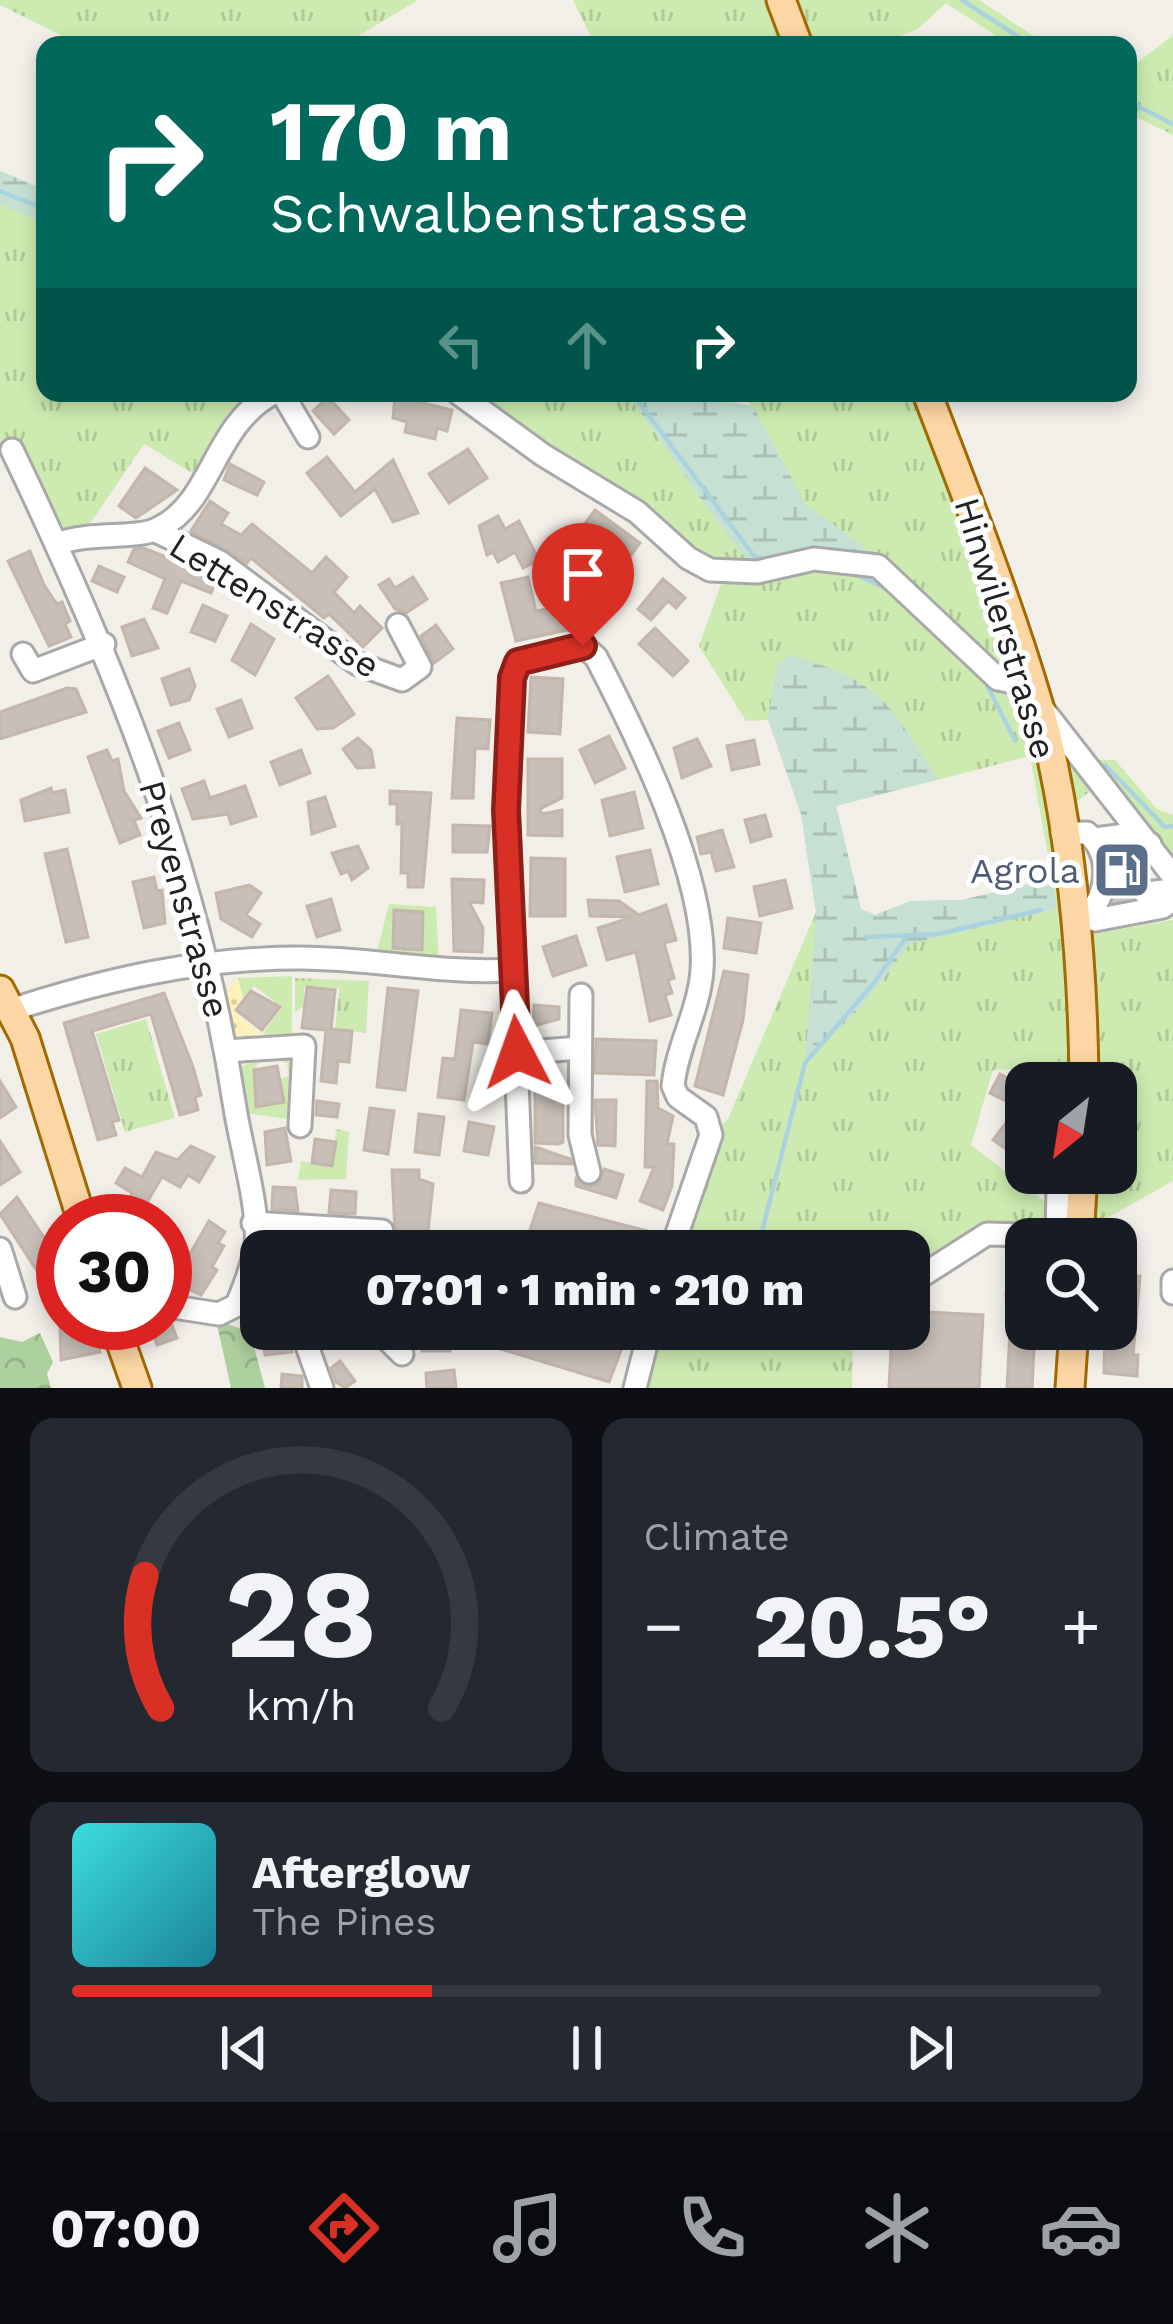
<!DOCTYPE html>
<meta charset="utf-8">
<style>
:root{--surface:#171b24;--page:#242831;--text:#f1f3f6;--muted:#9ea1a6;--line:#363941;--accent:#d93025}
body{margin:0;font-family:"Work Sans",sans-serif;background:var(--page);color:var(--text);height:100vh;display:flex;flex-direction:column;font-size:45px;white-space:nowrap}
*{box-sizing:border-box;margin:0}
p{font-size:39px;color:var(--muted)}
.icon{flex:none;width:66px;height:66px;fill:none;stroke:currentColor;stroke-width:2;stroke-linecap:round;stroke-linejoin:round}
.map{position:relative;height:1388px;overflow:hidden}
.side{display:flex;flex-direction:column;gap:30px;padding:30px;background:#0d0f14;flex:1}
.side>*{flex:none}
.hud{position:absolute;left:36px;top:36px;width:1101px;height:366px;border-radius:24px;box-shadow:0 6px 18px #0003;background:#00695c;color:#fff;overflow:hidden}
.needle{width:78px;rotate:210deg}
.buttons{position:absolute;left:1005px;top:1062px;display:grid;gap:24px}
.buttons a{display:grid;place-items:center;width:132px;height:132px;border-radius:24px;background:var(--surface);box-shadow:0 6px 18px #0003;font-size:60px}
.speed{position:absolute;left:36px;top:1194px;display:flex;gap:24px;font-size:60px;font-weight:700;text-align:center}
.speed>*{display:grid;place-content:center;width:156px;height:156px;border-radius:50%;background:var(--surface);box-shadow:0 6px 18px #0003;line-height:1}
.speed .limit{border:18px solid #d22;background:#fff;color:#111}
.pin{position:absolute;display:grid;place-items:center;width:102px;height:102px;color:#fff;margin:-123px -51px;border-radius:50% 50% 50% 0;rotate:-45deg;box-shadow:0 0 12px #0007}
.pin .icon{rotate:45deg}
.me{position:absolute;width:132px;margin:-66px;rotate:356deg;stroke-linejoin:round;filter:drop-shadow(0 0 9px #0008)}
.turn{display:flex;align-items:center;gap:42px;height:252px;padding:0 36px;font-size:54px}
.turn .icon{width:156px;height:156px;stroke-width:2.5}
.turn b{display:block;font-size:84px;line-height:102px}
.lanes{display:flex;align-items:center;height:114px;padding:0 36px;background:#0003;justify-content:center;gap:60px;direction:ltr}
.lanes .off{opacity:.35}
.big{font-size:90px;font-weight:800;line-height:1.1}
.side .widget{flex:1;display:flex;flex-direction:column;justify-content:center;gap:18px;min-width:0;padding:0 42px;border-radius:24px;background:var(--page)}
.side .dial{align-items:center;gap:0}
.dial svg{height:312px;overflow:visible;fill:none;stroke:var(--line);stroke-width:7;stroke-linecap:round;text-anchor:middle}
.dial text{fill:var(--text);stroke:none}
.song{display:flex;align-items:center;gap:36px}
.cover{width:144px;height:144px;border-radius:18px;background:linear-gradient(135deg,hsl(180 70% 55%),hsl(190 70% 35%))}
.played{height:12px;border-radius:6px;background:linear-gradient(90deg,var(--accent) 35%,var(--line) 35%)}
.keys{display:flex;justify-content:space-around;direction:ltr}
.heat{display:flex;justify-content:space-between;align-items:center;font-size:66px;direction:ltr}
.side .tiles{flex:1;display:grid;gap:30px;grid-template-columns:1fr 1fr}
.widget:last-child{grid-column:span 2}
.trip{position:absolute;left:240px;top:1230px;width:690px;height:120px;border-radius:24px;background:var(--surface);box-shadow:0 6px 18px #0003;font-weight:800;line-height:120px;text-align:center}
.tabs{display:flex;height:192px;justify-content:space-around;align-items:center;background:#090b0e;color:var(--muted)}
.tabs .icon{width:84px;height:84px}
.tabs .selected{color:var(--accent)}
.tabs b{font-size:54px;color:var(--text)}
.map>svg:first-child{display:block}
</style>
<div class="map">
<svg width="1173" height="1388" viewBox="0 0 1173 1388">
<defs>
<pattern id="grass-tufts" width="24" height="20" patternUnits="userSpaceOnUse" patternTransform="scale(3)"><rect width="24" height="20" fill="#cdebb0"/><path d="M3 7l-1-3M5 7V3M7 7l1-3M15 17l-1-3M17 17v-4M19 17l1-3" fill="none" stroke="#b0c997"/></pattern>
<pattern id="forest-crowns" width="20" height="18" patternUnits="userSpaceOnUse" patternTransform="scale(3)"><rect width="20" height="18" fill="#add19e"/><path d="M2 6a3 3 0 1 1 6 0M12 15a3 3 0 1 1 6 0" fill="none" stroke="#95b388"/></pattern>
<pattern id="wetland-marsh" width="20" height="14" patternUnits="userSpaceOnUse" patternTransform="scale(3)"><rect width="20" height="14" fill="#c6e0d4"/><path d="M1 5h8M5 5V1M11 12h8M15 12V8" fill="none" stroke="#aac0b6"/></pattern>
<pattern id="sand-dots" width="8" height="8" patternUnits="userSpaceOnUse" patternTransform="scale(3)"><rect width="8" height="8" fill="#fff1ba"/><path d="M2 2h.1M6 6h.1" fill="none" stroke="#dacea0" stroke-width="1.8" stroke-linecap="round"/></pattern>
</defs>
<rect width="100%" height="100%" fill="#f2efe9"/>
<g fill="url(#grass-tufts)" fill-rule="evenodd">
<polygon points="0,0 418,0 358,36 324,45 81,45 0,5"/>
<polygon points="573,0 979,0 1047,45 1010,45 946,3 918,29 875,45 595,45"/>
<polygon points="1173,35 1173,135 1128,113 1128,70"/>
<polygon points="0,171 45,190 45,393 274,393 202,479 144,444 83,534 57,544 12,451 0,451"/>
<path d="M458,393H681L751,406L745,393H927L1038,703L1084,759L1115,760L1157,809L1173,815V876L1102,781L1059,817L1076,937L1173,920V1181L1089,1228L1083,1173H1116V1083H1084L1083,1066L993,1070L971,1145L1048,1204L1043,1234L1001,1231L909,1284V1251H671L711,1135L728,1119L816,912L801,814L768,720L746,721L699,646L725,573ZM1030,756L1052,878L962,900L911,901L875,915L861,909L836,806Z"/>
<polygon points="389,904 436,907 439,963 376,955"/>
<polygon points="292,976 292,1040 268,1042 263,1033 282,1007 254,986 243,999 238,978"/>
<polygon points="295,978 369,981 366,1033 335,1029 340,982 338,989 304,986 304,1006 295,1013"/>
<polygon points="146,1019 175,1118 125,1132 96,1034"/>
<polygon points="288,1052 298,1060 294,1120 246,1113 240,1068 257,1059 256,1106 283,1101 280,1079 289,1076 287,1063 274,1059 275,1053"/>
<polygon points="336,1129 349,1132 346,1179 298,1180 301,1161 332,1168"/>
<polygon points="650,1329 853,1329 852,1388 635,1388"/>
</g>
<g fill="url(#forest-crowns)">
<polygon points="216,1320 250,1332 265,1388 231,1388"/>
<polygon points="40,1333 53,1362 47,1374 51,1388 0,1388 0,1337 22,1342"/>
</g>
<g fill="url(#wetland-marsh)">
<polygon points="0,171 45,190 45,223 0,205"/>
<path d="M626,393H681L753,406L806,505L861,544L878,566L757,572C709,516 671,452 626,393Z"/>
<path d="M790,655C883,682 887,701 938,779L836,806L861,909L875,915L911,901L962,900L1052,878L1057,909L910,944L863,1005L805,1063L816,912L801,814L768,719L777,666Z"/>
</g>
<polygon fill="url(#sand-dots)" points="238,978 243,999 234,1011 268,1042 236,1043 226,991"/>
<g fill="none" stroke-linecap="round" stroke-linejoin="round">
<g stroke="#aad3df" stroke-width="4.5">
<polyline points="962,0 1031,45"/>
<polyline points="1128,101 1173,124"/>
<polyline points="0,191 45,209"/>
<polyline points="632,393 754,556 766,560"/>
<polyline points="853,573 891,591"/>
<polyline points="985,681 1015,741"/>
<polyline points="1105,765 1165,827 1173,826"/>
<polyline points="866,937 938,934 1041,910"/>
<polyline points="757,1251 805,1063 873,984 907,936"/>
</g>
</g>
<g fill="#c7bfb8" stroke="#c4b6ab" stroke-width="3">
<polygon points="395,396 452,410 447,431 437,428 435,439 405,432 407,422 393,418"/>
<polygon points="328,397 349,420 334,434 313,411"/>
<polygon points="468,449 487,478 449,503 429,474"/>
<polygon points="327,457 355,492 393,460 418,513 393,522 375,489 341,516 307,473"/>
<polygon points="230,464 264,482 257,495 224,480"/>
<polygon points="145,468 177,490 136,518 119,506"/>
<polygon points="210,501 228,513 221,524 241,535 252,524 312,573 326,557 347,577 334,592 354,613 360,606 382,628 363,647 329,614 324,618 251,558 247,563 191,531"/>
<polygon points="595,510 640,543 626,562 581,529"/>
<polygon points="498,516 505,529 519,521 539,560 523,568 515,552 498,562 493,552 487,555 479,526"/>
<polygon points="143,548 212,575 217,578 211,593 181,581 167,613 153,608 165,579 128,562 134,549"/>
<polygon points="30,551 44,585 57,604 62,602 70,621 65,624 71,637 49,646 8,561"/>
<polygon points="99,566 124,577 117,592 92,581"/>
<polygon points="413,577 427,599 406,613 395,609 379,585 389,579 395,588"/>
<polygon points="528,577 536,611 567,605 572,629 516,641 501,583"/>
<polygon points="663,579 685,598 676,608 668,601 651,620 638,609"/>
<polygon points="203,605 227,616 215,641 191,632"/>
<polygon points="144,619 158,648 132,656 122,627"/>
<polygon points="251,624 274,639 255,675 232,660"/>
<polygon points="436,625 453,649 434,663 421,636"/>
<polygon points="655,628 688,661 673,676 639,644"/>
<polygon points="189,669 195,686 189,700 171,705 162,679"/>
<polygon points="328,676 354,714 333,728 317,729 296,698"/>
<polygon points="531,677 563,679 560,734 528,732"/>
<polygon points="67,688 76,689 86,712 0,739 0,712"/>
<polygon points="241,700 252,728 229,737 217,709"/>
<polygon points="457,718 490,720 488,749 475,748 473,798 452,798"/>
<polygon points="179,723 190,750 169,758 158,731"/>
<polygon points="609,736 625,768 595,783 580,750"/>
<polygon points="358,738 371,750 374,767 357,768 343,749"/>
<polygon points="697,739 711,766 682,778 674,748"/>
<polygon points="754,740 759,764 732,770 727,746"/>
<polygon points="107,750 112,761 118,759 124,791 141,818 134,820 140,835 120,843 88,757"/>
<polygon points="301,750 310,773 280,785 271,762"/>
<polygon points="528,759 562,759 562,798 540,809 542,814 562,810 562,836 528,835"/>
<polygon points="204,781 210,798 245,786 256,816 231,824 228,814 193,819 182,789"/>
<polygon points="51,788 52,793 65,790 69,812 25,821 21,800"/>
<polygon points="390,791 431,793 423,887 408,887 408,873 401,873 402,824 397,824 397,804 390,804"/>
<polygon points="634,792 643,828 610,836 602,800"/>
<polygon points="325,797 335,826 312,834 308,802"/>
<polygon points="765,815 771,836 751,842 745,820"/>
<polygon points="453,825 490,826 487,852 453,852"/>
<polygon points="722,830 734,867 716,871 711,852 701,854 697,837"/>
<polygon points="358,846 368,868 352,880 348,871 341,874 332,853"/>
<polygon points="67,849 88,937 66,942 45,854"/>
<polygon points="650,850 658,884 625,892 617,857"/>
<polygon points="1124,850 1134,855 1138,880 1131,898 1114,901 1120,872 1116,851"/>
<polygon points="531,858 565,859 565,916 530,916"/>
<polygon points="154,877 157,891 162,890 165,923 144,928 133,882"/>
<polygon points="452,879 484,880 483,903 469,902 483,928 482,952 454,951"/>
<polygon points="785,880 792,908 760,916 754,887"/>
<polygon points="249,885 261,893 246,915 260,924 252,937 221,919 216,893"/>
<polygon points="331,899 340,930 317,937 307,906"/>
<polygon points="588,900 619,901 639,915 666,905 676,940 664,943 674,978 668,980 672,993 665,995 671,1015 650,1021 636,952 607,960 598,928 633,917 590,916"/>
<polygon points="394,910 423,912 422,950 393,948"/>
<polygon points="728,918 761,923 756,953 724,948"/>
<polygon points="576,936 586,965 553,976 543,947"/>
<polygon points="724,971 748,975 743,1020 723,1095 695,1086"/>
<polygon points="307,987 335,990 331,1029 352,1031 349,1062 338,1061 336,1083 321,1081 326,1030 302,1028"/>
<polygon points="388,988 418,991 405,1090 377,1087"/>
<polygon points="251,991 280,1007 262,1030 236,1010"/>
<polygon points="164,993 193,1067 201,1095 195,1097 198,1110 180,1115 151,1014 92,1031 119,1120 112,1122 116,1135 98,1140 64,1023"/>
<polygon points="534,1005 559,1007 559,1019 533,1026"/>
<polygon points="461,1010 492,1013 488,1044 473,1042 464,1100 438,1097 443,1058 455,1059"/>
<polygon points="596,1039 656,1041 654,1075 595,1073"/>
<polygon points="277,1066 284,1102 256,1107 254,1070"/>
<polygon points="1000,1074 1025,1087 1016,1106 990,1093"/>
<polygon points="535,1075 558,1076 558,1088 563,1089 563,1142 559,1144 535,1143"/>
<polygon points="0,1081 16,1107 0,1118"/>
<polygon points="647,1081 657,1081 658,1108 673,1116 667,1144 674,1144 672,1186 663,1210 640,1201 654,1167 645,1167"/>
<polygon points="595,1100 616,1100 615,1146 598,1145"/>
<polygon points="317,1101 339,1104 337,1117 316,1115"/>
<polygon points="370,1108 394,1111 388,1154 364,1150"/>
<polygon points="419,1114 444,1117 439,1155 415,1152"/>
<polygon points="1012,1115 1026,1124 1025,1162 993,1140"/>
<polygon points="469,1122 494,1127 488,1155 464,1151"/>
<polygon points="285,1128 291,1161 267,1165 265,1132"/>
<polygon points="315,1139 336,1142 332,1166 312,1163"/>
<polygon points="0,1141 20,1172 0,1185"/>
<polygon points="191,1146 214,1157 199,1182 188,1175 180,1187 162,1177 146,1204 158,1211 152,1221 124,1208 132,1193 116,1183 125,1168 142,1177 156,1152 177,1160"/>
<polygon points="535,1147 570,1159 572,1164 535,1163"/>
<polygon points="604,1169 623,1175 616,1198 576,1186 576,1179 586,1187 598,1184"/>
<polygon points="392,1170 419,1170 419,1179 433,1184 426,1251 396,1251"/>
<polygon points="273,1187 295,1188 298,1211 272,1209"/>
<polygon points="331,1190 356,1192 355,1214 329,1213"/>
<polygon points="17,1197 61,1263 41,1277 0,1214"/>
<polygon points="539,1203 655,1233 648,1251 523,1251"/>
<polygon points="209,1221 225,1232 218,1243 224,1246 212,1267 217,1270 201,1295 174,1282 165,1295 165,1263 179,1273"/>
<polygon points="1009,1261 1021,1261 1018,1297 1006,1296"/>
<polygon points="1116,1274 1140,1276 1133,1355 1138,1355 1137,1376 1104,1373 1105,1329 1116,1329"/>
<polygon points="909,1311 983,1315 979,1388 889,1388 892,1329 909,1329"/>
<polygon points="1011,1311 1026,1312 1026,1329 1035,1329 1032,1388 1007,1388"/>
<polygon points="94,1323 100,1352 61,1360 60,1327"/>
<polygon points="149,1323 171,1323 177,1338 157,1345"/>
<polygon points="262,1329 286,1329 292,1352 265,1355"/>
<rect x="422" y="1329" width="28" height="22"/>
<polygon points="500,1329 546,1342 550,1329 596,1341 599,1332 625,1340 609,1382 494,1347"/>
<polygon points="340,1361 355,1381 345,1388 336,1382 331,1368"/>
<polygon points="454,1370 456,1388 427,1388 426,1373"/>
<polygon points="282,1374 302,1376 302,1388 281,1388"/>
</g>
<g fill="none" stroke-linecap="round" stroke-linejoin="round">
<polyline stroke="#c8c6c1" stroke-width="21" stroke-dasharray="21 10" stroke-linecap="butt" points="1110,898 1145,893"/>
<g stroke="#a9a9a9" stroke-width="27">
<g id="minor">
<polyline points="282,393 308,437"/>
<polyline points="458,393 543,455 637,512 688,558 710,570 757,572 814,559 878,566 998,679 1032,686"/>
<path d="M12,450C115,665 199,871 235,1108C241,1147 259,1206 256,1244C254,1264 244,1286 237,1305L219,1314L174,1307"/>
<polyline points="156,531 220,562 356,663 402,680 420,667 398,625"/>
<path d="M57,544C90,531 137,540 159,528C213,502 213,424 274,393"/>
<polyline points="23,654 33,671 104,644"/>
<polyline points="1038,703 1173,876"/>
<path d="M1062,833H1087C1111,853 1109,889 1091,911"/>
<polyline points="1095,839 1126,835 1150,844"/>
<polyline points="1145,893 1173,890"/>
<polyline points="1085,911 1091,911 1095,920 1163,907 1173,898"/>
<polyline points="581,995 580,1135 589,1172"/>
<path d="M11,1010C106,979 199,958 300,958C371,958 440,974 511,970"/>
<polyline points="226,1051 304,1046 300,1126"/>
<polyline points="517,1053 579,1048"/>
<polyline points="1034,1173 1058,1186 1057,1234"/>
<path d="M521,1181L506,810L511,678L518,662L583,646L596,657C637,736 708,879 702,970C699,1011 677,1046 673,1086L678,1097L706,1117L711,1135L671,1251"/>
<polyline points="253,1223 382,1231 381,1251"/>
<polyline points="0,1249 15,1297"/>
<polyline points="1173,1281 1173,1293"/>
<polyline points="909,1284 987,1234 1079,1236"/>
<polyline points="301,1329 322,1388"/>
<polyline points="377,1329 402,1354"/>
<polyline points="635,1388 650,1329"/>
</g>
</g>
<g stroke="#a06b00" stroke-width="33">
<g id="major">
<polyline points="781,0 798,45"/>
<path d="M927,393C966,495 1007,598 1038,703C1071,817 1083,965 1084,1083"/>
<polyline points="0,990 25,1038 82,1221"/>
<polyline points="1079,1239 1083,1173"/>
<polyline points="114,1323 137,1388"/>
<polyline points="1070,1388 1074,1329"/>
</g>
</g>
<use href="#minor" stroke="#fff" stroke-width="21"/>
<use href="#major" stroke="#fcd6a4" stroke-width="27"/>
</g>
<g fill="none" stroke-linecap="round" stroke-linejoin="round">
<g stroke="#8d1f18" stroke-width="30">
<polyline id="route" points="517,1052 506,810 512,678 518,662 583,646"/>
</g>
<use href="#route" stroke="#d93025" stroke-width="21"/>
</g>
<defs>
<g id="fuel-square" transform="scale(3)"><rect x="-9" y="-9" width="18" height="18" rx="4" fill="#5c6f8a" stroke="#fff"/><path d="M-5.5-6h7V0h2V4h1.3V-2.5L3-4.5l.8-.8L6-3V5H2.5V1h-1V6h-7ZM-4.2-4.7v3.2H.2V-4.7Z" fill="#fff"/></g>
</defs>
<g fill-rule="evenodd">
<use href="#fuel-square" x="1122" y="870"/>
</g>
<g text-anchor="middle" stroke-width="10" stroke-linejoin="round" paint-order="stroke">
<g font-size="36" fill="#222" stroke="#fff">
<text transform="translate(275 605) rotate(32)" y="13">Lettenstrasse</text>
<text transform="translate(1006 628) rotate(73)" y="13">Hinwilerstrasse</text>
<text transform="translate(185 899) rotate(74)" y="13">Preyenstrasse</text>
</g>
<g font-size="36" fill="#4e5e75" stroke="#fff" text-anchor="end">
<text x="1080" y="883">Agrola</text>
</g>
</g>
</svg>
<div class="buttons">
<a><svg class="needle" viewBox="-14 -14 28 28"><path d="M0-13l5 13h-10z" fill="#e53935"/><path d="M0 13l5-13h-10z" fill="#9ea1a6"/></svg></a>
<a><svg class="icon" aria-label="search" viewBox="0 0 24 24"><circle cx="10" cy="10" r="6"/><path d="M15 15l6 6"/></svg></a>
</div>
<div class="speed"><div class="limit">30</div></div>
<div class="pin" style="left:583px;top:646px;background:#d93025"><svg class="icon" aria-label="arrive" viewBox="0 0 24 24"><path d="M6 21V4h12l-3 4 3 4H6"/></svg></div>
<svg class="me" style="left:517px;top:1052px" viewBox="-20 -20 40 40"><path d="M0-17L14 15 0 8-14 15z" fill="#d93025" stroke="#fff" stroke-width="4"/></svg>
<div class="trip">07:01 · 1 min · 210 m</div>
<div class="hud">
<div class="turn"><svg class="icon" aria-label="right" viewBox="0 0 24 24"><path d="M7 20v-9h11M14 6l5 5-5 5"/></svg><div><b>170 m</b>Schwalbenstrasse</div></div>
<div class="lanes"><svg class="icon off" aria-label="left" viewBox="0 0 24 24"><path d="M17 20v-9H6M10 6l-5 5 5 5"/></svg><svg class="icon off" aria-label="ahead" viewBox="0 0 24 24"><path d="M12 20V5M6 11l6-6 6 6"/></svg><svg class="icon" aria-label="right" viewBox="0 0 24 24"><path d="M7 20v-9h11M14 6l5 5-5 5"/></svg></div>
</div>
</div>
<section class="side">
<div class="tiles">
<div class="widget dial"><svg viewBox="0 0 100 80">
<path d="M14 69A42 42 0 1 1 86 69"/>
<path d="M14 69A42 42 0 0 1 10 35" stroke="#d93025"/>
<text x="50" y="56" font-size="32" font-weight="700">28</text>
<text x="50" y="72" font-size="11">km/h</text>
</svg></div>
<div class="widget"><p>Climate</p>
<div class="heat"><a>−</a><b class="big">20.5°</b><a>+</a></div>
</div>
<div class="widget">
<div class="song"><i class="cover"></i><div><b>Afterglow</b><p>The Pines</p></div></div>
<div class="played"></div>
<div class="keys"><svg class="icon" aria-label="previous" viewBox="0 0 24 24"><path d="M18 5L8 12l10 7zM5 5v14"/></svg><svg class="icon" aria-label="pause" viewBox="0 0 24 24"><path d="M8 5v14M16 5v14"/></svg><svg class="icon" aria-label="next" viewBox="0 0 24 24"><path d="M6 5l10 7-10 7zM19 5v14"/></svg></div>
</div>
</div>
</section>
<nav class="tabs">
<b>07:00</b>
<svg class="icon selected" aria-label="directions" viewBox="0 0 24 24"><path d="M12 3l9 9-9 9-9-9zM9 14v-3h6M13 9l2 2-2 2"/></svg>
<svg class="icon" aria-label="music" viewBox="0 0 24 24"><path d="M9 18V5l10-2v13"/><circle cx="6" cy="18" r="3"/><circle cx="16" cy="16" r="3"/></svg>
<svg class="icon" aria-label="phone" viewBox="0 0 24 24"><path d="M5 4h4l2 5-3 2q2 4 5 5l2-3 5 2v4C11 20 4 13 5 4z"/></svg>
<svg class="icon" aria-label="climate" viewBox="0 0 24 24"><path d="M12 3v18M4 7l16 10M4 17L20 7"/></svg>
<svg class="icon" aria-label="car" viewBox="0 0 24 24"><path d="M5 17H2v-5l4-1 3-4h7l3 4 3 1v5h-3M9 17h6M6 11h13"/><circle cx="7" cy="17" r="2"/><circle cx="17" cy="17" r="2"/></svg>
</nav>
